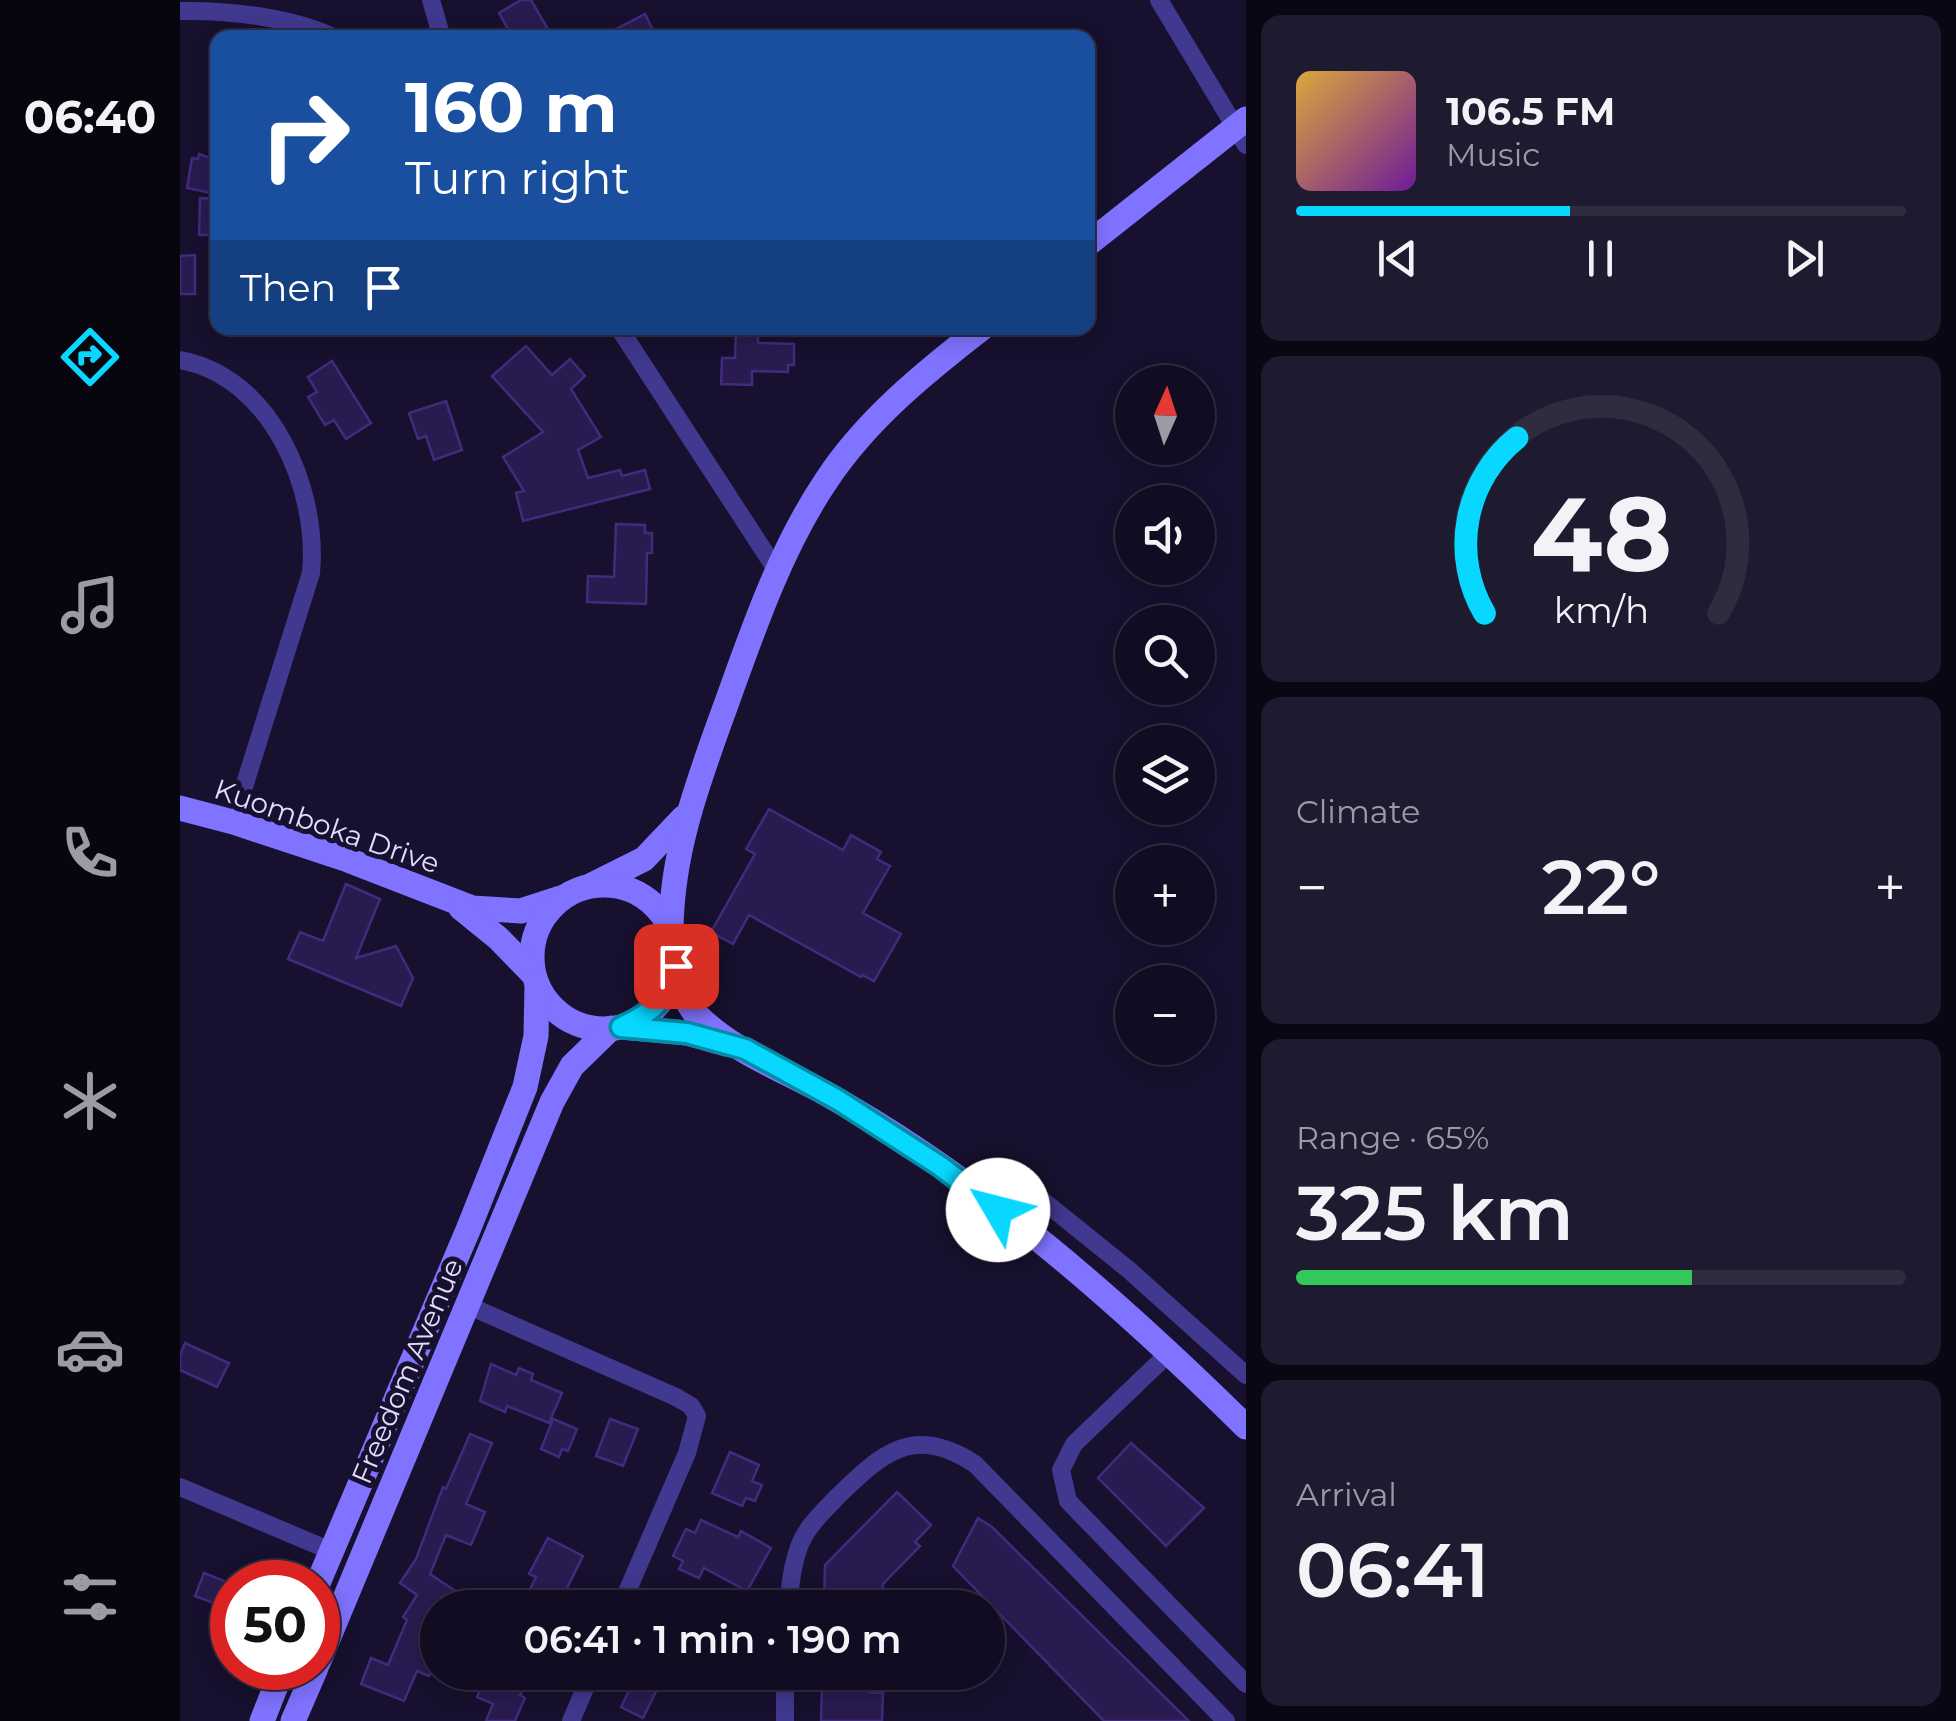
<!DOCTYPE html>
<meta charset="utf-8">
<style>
:root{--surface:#110c22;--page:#1e1a2f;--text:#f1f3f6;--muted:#9c9ba5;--line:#302c40;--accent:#08d7ff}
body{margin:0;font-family:Montserrat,sans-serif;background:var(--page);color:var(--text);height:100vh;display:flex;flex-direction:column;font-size:38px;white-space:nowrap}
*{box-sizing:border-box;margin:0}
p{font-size:32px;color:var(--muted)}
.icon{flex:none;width:55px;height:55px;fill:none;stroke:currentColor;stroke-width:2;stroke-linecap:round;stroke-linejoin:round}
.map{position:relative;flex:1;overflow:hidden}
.sheet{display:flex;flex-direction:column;gap:15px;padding:15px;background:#090713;width:710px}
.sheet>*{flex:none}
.top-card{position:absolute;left:30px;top:30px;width:885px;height:305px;border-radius:20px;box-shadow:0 5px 25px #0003,0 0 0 2px var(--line);background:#1a4fa0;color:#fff;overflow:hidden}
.needle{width:65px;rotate:3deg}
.controls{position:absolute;left:935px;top:365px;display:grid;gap:20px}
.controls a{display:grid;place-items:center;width:100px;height:100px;border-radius:50%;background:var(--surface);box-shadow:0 5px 25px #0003,0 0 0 2px var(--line);font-size:50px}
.speed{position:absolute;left:30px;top:1560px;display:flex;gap:20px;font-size:50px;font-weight:700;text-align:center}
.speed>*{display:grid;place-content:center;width:130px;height:130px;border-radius:50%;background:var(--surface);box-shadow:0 5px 25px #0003,0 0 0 2px var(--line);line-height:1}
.speed .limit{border:15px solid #d22;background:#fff;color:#111}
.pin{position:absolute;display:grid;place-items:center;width:85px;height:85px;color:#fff;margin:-42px;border-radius:20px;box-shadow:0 5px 15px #0006}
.me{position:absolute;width:110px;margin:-55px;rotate:307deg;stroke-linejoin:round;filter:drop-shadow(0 0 8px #0008)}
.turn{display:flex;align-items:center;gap:35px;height:210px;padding:0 30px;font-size:45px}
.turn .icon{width:130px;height:130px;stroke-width:2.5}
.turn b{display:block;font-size:70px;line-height:85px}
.then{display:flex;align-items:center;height:95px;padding:0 30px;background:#0003;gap:20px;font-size:38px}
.big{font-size:75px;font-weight:600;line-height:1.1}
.sheet .widget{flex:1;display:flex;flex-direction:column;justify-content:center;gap:15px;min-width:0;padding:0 35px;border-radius:20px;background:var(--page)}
.sheet .dial{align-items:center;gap:0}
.dial svg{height:260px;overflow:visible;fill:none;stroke:var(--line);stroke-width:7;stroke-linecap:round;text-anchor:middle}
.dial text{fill:var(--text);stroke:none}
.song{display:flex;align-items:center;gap:30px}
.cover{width:120px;height:120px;border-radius:15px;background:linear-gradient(135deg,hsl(40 70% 55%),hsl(280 70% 35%))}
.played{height:10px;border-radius:5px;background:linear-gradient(90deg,var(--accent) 45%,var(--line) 45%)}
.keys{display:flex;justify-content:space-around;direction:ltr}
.heat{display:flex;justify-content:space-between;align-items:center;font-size:55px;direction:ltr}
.charge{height:15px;border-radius:8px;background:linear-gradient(90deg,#34c759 65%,var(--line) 0)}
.trip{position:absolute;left:240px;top:1590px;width:585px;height:100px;border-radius:50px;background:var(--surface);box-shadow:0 5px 25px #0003,0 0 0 2px var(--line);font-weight:600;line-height:100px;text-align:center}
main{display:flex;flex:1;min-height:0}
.menu{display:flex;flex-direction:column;width:180px;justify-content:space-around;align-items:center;background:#07050e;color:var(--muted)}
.menu .icon{width:70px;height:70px}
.menu .selected{color:var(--accent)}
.menu b{font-size:45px;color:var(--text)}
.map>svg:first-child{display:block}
</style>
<main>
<nav class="menu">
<b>06:40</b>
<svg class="icon selected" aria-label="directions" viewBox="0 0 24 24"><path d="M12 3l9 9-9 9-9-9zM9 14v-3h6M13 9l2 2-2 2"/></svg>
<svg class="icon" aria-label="music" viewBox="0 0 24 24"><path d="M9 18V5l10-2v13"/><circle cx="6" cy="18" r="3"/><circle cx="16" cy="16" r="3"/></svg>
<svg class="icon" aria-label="phone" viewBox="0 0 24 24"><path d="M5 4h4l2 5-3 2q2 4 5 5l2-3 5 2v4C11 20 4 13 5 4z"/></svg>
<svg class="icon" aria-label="climate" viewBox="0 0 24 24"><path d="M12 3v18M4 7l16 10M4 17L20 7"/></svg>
<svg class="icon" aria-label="car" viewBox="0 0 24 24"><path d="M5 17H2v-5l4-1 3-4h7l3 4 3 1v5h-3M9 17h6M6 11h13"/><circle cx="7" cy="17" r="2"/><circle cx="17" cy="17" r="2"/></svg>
<svg class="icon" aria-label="filters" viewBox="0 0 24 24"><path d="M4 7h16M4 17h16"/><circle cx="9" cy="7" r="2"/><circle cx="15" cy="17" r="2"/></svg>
</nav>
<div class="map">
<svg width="1066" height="1721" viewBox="0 0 1066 1721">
<rect width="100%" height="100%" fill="#17102e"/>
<g fill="#291b50" stroke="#402b7d" stroke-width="2.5">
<polygon points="341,0 351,0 369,31 358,38 333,38 319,13"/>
<polygon points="465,14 477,38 419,38"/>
<polygon points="19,154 36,160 31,193 7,188 12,158 18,159"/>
<polygon points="20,198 38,199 38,235 19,235"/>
<polygon points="15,255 15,294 0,294 0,256"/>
<polygon points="556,331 578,331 578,343 614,344 614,365 608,365 608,372 572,371 572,385 541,384 542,358 555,358"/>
<polygon points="346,346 372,375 390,359 405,376 391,389 421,437 398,450 408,478 440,470 442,476 465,470 470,489 343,521 336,493 344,491 323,457 363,432 312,376"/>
<polygon points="152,361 191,423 166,439 154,420 145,425 128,397 137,392 128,377"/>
<polygon points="266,401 282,450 254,460 246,436 238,439 229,413"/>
<polygon points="436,524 465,525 465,533 472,533 472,553 467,553 466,604 407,602 408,576 434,577"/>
<polygon points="589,809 663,850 671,835 701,852 697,859 710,866 683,913 721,934 694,981 682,975 681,977 569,915 553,944 531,932 575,854 566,849"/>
<polygon points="166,884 200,899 176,958 216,946 233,978 221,1006 108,959 120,932 143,941"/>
<polygon points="5,1343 49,1363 37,1387 0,1370 0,1355"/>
<polygon points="311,1364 336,1375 339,1368 353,1374 351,1380 382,1393 369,1423 327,1406 325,1412 300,1401"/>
<polygon points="373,1419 397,1429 388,1451 382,1449 379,1457 361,1449"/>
<polygon points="430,1419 458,1429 443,1466 416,1456"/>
<polygon points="290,1434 312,1443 286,1504 305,1512 291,1545 266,1535 250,1574 277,1592 267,1608 258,1608 258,1621 244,1639 248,1641 245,1650 258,1655 249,1676 237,1671 224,1701 181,1684 191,1658 208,1665 227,1620 223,1617 237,1595 220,1583 236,1559 263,1487 266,1489"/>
<polygon points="951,1443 1024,1508 986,1546 918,1478"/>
<polygon points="550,1452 579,1465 572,1481 582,1485 575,1501 566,1498 562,1506 532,1493"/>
<polygon points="717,1492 751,1525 735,1542 740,1546 703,1584 702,1608 644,1608 645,1565"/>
<polygon points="798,1518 812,1527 1009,1721 924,1721 773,1566"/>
<polygon points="521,1520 558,1537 561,1531 591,1548 567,1591 524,1568 519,1578 499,1569 503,1561 493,1556 506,1529 515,1533"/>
<polygon points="368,1538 403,1556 377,1608 341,1608 356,1577 349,1574"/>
<polygon points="24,1573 52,1584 52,1610 15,1596"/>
<polygon points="308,1672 353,1672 340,1695 345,1698 335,1721 306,1721 313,1704 297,1697"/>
<polygon points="458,1672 474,1672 483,1677 463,1718 441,1707"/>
<polygon points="689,1672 689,1692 703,1693 702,1721 641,1721 642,1683 651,1683 651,1673"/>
</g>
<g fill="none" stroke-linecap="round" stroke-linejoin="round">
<g stroke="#41388f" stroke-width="18">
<polyline points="251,0 262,38"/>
<polyline points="979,0 1066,145"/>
<path d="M0,11C48,10 111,17 155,38"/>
<polyline points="439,328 597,571"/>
<path d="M0,360C91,376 139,489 131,573L53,822"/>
<polyline points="791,1190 826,1178 836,1179 949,1270 1066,1375"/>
<polyline points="287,1305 496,1397 511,1406 517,1416 507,1453 440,1608"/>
<polyline points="989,1353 894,1444 881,1470 888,1501 1066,1684"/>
<polyline points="0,1487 151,1551"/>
<path d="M608,1608C610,1587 612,1566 619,1547C626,1527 642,1513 656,1498C701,1454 733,1423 795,1464L1046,1721"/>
<polyline points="391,1721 412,1672"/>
<polyline points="605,1721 605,1672"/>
</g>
<g stroke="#8073ff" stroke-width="25">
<polyline points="908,244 1066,119"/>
<polyline points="0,808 53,822 168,860 292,908 341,911 381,898"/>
<polyline points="412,885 464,859 503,818"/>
<circle cx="424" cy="957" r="72"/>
<polyline points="281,908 318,938 353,974"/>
<path d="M491,929C492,848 520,777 547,702C574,627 601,548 646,481C686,420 744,373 802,328"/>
<path d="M496,966C501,982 504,1002 516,1014C549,1049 603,1070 645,1093C801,1180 939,1302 1066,1427"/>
<polyline points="442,1027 507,1033 546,1044"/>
<polyline points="138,1583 288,1230 345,1087 356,1036 357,984"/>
<polyline points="138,1663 372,1102 392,1066 431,1028"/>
<polyline points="82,1721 103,1668"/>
<polyline points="113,1721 136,1668"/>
</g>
</g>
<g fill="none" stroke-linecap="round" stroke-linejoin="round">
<g stroke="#058ca6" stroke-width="25">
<path id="route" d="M496,966C487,998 472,1014 441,1027L507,1033L565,1049L658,1100L760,1166L818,1210"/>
</g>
<use href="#route" stroke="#08d7ff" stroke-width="18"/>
</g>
<g text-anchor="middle" stroke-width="10" stroke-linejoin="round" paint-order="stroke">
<g font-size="28" fill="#e3dcff" stroke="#17102e">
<text transform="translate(147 826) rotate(19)" y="10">Kuomboka Drive</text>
<text transform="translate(227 1371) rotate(-67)" y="10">Freedom Avenue</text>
</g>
</g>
</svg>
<div class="controls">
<a><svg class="needle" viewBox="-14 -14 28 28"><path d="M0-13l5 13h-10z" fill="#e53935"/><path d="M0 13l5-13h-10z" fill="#9c9ba5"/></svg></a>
<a><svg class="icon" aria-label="sound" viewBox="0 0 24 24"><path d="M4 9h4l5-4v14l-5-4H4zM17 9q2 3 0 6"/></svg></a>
<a><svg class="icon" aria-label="search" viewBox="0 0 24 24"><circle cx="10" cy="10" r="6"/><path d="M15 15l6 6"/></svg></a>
<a><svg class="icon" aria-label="layers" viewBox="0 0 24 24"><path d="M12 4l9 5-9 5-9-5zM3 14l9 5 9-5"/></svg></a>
<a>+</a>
<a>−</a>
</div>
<div class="speed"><div class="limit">50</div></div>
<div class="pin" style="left:496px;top:966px;background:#d93025"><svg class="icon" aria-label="arrive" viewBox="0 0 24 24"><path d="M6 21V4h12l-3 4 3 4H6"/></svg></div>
<svg class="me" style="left:818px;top:1210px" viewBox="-20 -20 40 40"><circle r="19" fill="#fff"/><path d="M0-13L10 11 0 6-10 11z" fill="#08d7ff"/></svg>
<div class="trip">06:41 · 1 min · 190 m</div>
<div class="top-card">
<div class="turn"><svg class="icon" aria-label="right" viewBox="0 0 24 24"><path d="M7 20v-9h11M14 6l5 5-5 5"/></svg><div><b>160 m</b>Turn right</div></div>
<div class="then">Then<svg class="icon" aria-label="arrive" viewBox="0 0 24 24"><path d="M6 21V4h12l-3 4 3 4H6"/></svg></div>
</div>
</div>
<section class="sheet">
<div class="widget">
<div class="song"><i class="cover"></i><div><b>106.5 FM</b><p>Music</p></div></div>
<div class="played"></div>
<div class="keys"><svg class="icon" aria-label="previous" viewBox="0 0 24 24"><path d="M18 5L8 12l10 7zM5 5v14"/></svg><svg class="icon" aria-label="pause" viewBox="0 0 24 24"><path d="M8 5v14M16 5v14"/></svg><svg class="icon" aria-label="next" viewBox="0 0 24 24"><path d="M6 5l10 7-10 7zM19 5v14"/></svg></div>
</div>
<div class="widget dial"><svg viewBox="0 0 100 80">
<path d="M14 69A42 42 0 1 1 86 69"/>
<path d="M14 69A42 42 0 0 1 24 15" stroke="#08d7ff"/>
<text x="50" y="56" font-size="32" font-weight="700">48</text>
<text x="50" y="72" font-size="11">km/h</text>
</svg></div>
<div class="widget"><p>Climate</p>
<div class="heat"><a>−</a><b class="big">22°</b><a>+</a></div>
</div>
<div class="widget"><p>Range · 65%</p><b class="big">325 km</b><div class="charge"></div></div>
<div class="widget"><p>Arrival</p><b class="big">06:41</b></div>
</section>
</main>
